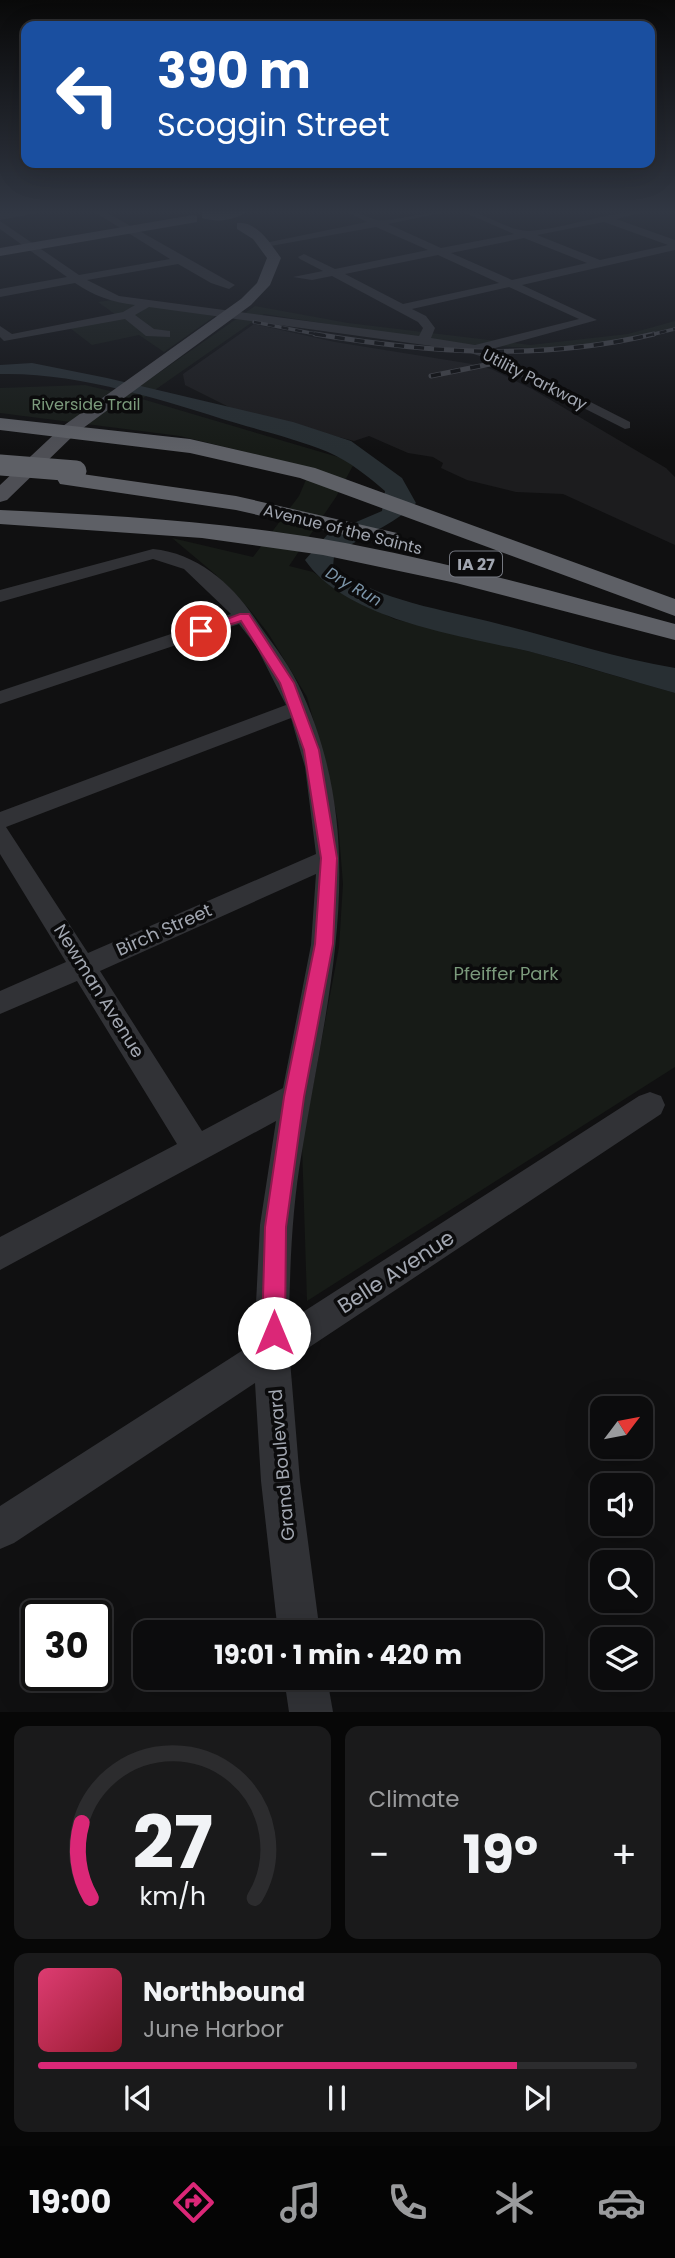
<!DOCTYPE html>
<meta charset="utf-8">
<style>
:root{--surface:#0c0c0d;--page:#1a1a1b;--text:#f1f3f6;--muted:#9a9b9d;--line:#2c2c2e;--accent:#db2777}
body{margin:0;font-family:Poppins,sans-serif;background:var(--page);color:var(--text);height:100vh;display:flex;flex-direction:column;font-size:26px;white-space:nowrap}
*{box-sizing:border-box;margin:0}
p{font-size:23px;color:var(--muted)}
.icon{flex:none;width:38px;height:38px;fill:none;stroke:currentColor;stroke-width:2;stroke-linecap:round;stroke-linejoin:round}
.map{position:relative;height:1712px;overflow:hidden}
.drawer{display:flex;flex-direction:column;gap:14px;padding:14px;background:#070707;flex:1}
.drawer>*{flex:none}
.top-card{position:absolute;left:21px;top:21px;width:634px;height:147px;border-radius:14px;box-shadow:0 7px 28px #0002,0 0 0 2px var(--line);background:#1a4fa0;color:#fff;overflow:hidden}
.needle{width:46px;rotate:58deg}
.buttons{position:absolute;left:590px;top:1396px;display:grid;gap:14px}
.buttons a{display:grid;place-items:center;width:63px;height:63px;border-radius:14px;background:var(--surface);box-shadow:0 7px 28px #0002,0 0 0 2px var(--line);font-size:35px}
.speed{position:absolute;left:21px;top:1600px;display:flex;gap:14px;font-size:35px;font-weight:700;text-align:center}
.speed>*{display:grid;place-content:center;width:91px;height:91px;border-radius:50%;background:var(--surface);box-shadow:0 7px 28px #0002,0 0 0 2px var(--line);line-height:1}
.speed .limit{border:4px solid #111;border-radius:10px;background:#fff;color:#111}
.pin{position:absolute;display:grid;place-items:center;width:60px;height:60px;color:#fff;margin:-30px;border:4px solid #fff;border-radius:50%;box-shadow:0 2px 7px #0007}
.me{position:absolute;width:77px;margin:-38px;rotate:0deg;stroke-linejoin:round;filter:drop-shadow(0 0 5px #0008)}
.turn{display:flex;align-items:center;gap:24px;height:147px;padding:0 21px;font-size:32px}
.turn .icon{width:91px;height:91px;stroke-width:2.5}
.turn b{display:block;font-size:49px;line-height:60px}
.big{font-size:52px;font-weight:700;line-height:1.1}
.drawer .card{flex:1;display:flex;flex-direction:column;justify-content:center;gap:10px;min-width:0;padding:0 24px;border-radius:14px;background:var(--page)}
.drawer .dial{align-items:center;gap:0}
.dial svg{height:182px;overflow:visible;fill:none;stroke:var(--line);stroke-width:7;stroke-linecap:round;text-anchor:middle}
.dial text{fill:var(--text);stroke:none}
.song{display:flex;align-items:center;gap:21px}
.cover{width:84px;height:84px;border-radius:10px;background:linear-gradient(135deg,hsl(340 70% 55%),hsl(350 70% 35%))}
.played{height:7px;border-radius:4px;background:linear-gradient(90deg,var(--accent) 80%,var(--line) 80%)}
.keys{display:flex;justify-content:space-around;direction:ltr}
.heat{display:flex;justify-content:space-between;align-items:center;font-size:38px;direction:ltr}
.drawer .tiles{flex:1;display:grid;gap:14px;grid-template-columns:1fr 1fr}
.card:last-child{grid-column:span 2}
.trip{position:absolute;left:133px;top:1620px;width:410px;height:70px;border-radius:14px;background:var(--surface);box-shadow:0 7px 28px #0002,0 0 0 2px var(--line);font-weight:700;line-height:70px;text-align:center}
.tabs{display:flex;height:112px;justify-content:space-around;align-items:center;background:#050505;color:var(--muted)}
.tabs .icon{width:49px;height:49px}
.tabs .selected{color:var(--accent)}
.tabs b{font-size:32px;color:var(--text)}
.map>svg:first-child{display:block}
</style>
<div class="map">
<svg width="675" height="1712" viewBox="0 0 675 1712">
<rect width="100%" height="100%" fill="#101011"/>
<polygon fill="#1c1c1e" points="254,324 335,342 472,364 491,369 532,389 666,468 675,477 675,545 563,494 516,492 467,480 441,468 443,463 433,457 408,453 369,436 354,441 237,411 185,385 183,374"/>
<g fill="#171b17">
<polygon points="112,300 215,316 164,352 139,335 92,345 70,328 119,317 98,302"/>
<polygon points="255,306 348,323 530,345 628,334 675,321 675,330 570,350 456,344 264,314 142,399 355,462 336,497 289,566 313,572 347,595 394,619 536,653 675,693 675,1067 307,1301 302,1145 339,947 343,884 338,822 328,773 307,697 268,633 249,609 215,574 172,538 253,557 299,496 311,468 180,436 0,413 0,388 85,385 127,395"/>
</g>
<path fill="#282f33" d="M32,363L107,378L293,422L351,441L402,478L416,503C392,527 361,535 334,556L333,567C380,602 443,609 499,624C558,639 615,658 675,668V693C628,680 582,665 535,653C466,636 348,622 305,560L328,534L382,511L385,491C369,477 349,461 328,452C299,440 266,432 236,423C161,400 79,372 0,374V365Z"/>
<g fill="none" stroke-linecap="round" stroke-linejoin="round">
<g fill="#313236" fill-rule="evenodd">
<polygon points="24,211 48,211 0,220 0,214"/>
<path d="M93,211H104L235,285L229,289L211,283L178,264L87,280L119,296L419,336L423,328L418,322L332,276L312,280L293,277L323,271L300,259L298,257L304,254L335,269L428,250L376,227L265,247L260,244L367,222L345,211C358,211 365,217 377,220C392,222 430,211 450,211L388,224L441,248L514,234L461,211C485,211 509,232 529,231C570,228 607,211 648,211L616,219L675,240V250L522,285L597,320L488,350L630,422V428L625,429L483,357L461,350L149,307L135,315L154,329L170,331V337L146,336L125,319L4,341L0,337V326L12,334L123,312L135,305C112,302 94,296 75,283L0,297V289L67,277L0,229V221L79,275L170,259ZM604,222L668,245L600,260L537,235ZM524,238L587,263L512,280L451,253ZM438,255L499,283L403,304L345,274ZM509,287L579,319L475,345L431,338L435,328L426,316L412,309Z"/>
<path d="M153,549C196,553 231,583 254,617C269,640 286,659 298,684C373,839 328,991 302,1151C292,1208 290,1264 289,1321L639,1096L650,1092L661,1096L665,1105L661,1114L290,1360L300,1481L320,1633H278L261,1481L255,1383L14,1543L0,1549V1506L254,1343L260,1225L276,1121L0,1270V1237L177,1144L77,981L0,1014V991L66,962L0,854V812L286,705L256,646L239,624L0,704V691L231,614L184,569L153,559L0,602V590ZM291,718L305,767L316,854L88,953L6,827ZM316,874L311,945L283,1088L202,1131L100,971Z"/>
<polygon points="284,1678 327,1678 333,1712 289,1712"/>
</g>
<g fill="#4e4f55" fill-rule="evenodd">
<path d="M207,211H248C235,220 219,223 202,218V212Z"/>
<polygon points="193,215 197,216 197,222 0,256 0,248"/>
<path d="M237,223C257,221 270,243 281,258L270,285L251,305L75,434L7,500L0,502V485L63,426L241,299L257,283L267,258L253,239L237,229Z"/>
</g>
<g fill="#5e6066" fill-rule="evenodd">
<polygon points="0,418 190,439 315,468 675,599 675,616 300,478 190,453 0,430"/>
<polygon points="68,472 236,496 397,533 400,538 397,543 388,545 236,510 60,484 57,479"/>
<path d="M0,510C108,515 216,521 323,539C442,560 559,593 675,624V640L456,583L323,555L202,538L0,524Z"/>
</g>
<g stroke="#45464b" stroke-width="3.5">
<g id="rail-far1">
<polyline points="254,322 326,336"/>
<polyline points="646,336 675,329"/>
</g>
</g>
<g stroke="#45464b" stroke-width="5">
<g id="rail">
<path d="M315,334C428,353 541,361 654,334"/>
<polyline points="431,376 505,361"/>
</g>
</g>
<use href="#rail-far1" stroke="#0b0b0c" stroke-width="2.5" stroke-dasharray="7" stroke-linecap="butt"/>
<use href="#rail" stroke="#0b0b0c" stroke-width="3.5" stroke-dasharray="10" stroke-linecap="butt"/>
<polyline stroke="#5e6066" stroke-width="21" points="0,465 76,471"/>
</g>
<linearGradient id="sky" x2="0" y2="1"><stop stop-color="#090909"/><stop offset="0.47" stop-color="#313743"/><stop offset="1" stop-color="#313743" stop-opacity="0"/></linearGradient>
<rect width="675" height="450" fill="url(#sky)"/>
<polygon fill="#db2777" stroke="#8e194d" stroke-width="2" points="240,614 249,614 294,683 319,750 337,858 333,944 304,1097 286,1227 285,1333 282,1341 274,1344 266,1341 262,1333 265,1227 284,1097 315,944 321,858 304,750 280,683 241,621 201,634 195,631"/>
<g text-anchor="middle" stroke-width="7" stroke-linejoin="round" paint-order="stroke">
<g font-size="16" fill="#a2a7b1" stroke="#0b0b0c">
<text transform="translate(535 379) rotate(27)" y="6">Utility Parkway</text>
<text transform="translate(343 529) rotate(14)" y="6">Avenue of the Saints</text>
</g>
<g font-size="16" fill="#7b9a7c" stroke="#0b0b0c">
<text x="86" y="410">Riverside Trail</text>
</g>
<rect fill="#0b0b0c" stroke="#757880" stroke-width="2" x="450" y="551.5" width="52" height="25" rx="5"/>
<g font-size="16" font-weight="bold" fill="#a2a7b1">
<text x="476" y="570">IA 27</text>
</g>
<g font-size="16" font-style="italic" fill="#7c95a9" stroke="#0b0b0c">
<text transform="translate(354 586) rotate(30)" y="6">Dry Run</text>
</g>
<g font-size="18" fill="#a2a7b1" stroke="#0b0b0c">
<text transform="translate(164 930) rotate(-24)" y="6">Birch Street</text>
<text transform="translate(99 991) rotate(58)" y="6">Newman Avenue</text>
<text transform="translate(282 1465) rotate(-95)" y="6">Grand Boulevard</text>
</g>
<g font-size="18" fill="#7b9a7c" stroke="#0b0b0c">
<text x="506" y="980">Pfeiffer Park</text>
</g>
<g font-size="21" fill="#a2a7b1" stroke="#0b0b0c">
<text transform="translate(396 1272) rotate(-33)" y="7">Belle Avenue</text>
</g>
</g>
</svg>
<div class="buttons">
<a><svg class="needle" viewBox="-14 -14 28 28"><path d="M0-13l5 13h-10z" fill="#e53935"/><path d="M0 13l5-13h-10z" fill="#9a9b9d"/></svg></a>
<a><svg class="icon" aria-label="sound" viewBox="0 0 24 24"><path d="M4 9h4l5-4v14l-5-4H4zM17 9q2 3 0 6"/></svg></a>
<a><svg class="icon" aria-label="search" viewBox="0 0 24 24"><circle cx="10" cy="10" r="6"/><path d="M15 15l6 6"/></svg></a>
<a><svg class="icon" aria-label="layers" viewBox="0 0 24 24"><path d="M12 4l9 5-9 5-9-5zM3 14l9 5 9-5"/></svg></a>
</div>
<div class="speed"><div class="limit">30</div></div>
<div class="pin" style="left:201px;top:631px;background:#d93025"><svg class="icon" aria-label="arrive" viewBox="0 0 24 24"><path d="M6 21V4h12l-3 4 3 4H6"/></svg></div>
<svg class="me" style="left:274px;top:1333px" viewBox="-20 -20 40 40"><circle r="19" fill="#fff"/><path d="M0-13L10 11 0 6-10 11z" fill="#db2777"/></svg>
<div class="trip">19:01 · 1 min · 420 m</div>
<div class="top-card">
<div class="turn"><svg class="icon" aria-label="left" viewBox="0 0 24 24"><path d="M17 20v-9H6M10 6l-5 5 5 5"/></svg><div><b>390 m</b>Scoggin Street</div></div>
</div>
</div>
<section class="drawer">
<div class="tiles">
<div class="card dial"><svg viewBox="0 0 100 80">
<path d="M14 69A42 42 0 1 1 86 69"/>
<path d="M14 69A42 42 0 0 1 10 36" stroke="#db2777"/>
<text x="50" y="56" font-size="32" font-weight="700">27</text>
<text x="50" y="72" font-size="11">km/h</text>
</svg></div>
<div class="card"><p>Climate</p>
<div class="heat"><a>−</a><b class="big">19°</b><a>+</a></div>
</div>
<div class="card">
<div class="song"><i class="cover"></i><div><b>Northbound</b><p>June Harbor</p></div></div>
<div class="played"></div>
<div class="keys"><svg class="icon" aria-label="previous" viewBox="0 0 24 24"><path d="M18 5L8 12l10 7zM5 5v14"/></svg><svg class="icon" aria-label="pause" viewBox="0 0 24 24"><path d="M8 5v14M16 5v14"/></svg><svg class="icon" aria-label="next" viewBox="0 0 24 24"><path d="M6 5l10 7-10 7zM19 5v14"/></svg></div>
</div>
</div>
</section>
<nav class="tabs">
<b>19:00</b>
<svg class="icon selected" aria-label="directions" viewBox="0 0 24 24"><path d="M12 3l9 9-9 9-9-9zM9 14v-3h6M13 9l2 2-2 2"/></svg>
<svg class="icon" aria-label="music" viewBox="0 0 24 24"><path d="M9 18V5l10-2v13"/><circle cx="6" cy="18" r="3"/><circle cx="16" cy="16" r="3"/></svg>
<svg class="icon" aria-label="phone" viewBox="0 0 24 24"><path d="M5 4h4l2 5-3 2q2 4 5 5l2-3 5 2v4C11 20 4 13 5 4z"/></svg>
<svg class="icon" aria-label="climate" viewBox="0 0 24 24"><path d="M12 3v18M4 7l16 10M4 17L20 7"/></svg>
<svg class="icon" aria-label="car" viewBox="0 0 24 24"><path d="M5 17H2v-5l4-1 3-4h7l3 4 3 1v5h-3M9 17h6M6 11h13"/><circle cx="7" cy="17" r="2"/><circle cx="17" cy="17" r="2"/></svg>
</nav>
